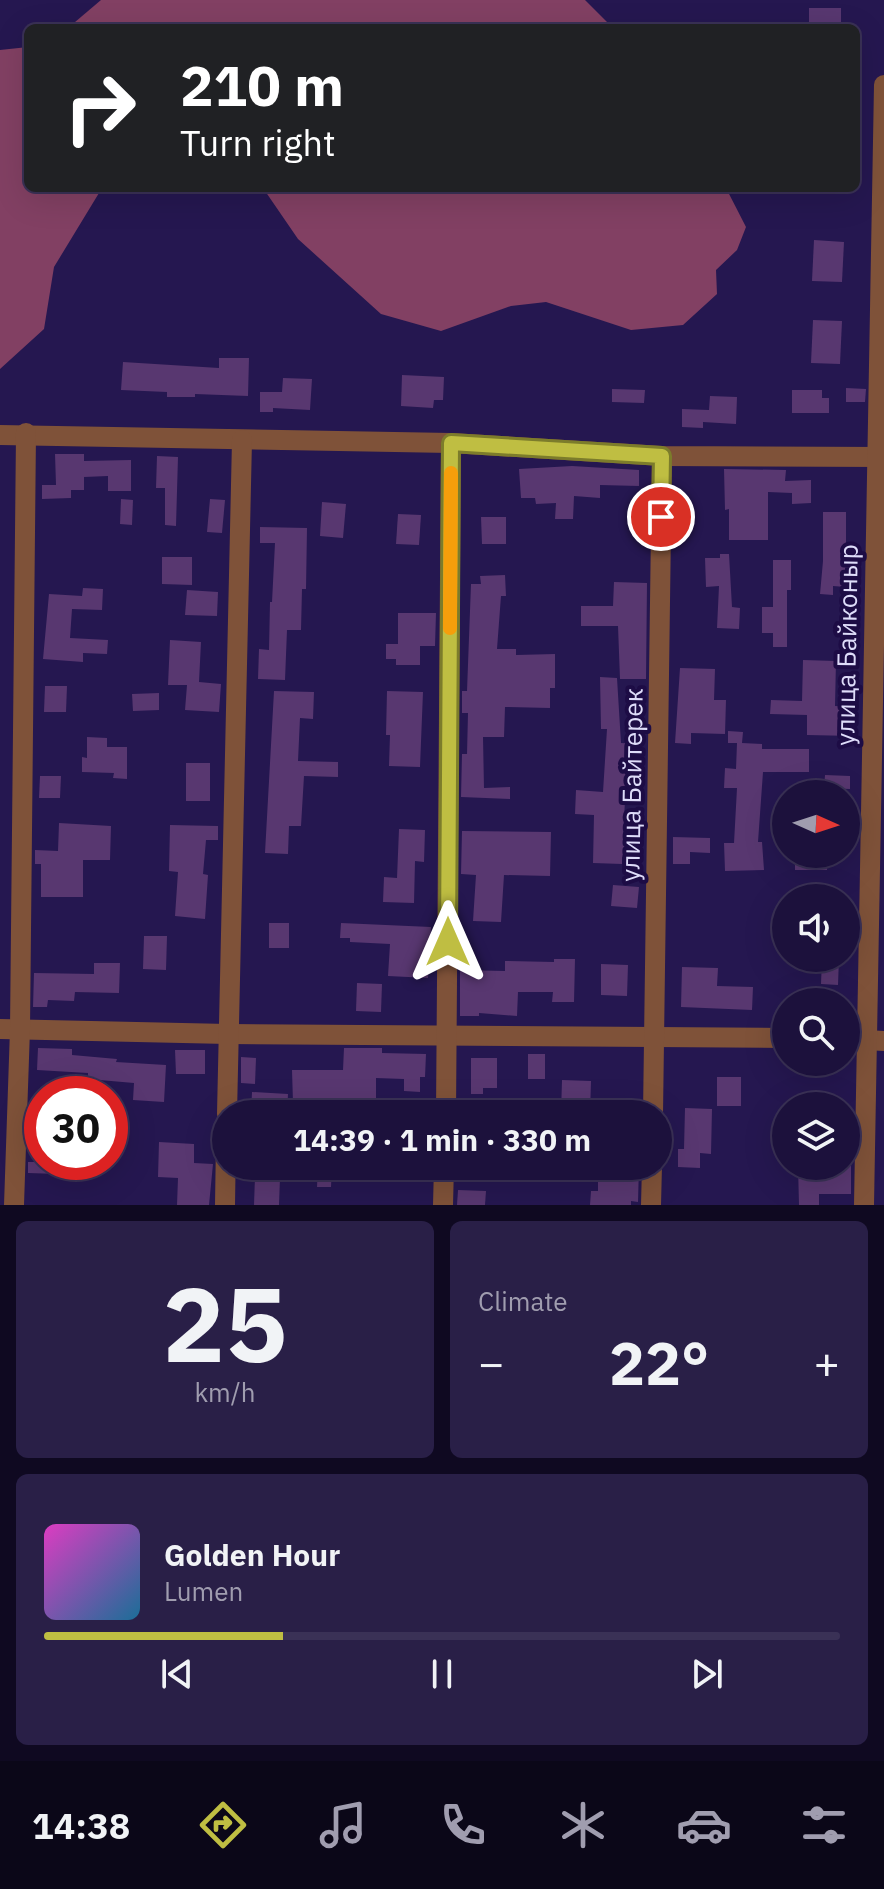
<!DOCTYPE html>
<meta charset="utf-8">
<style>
:root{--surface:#1c113c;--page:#291f47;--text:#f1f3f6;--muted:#a09daf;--line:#3a3156;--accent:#bfbe42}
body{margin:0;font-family:"IBM Plex Sans",sans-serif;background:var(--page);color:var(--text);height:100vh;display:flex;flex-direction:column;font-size:30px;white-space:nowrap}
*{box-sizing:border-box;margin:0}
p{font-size:26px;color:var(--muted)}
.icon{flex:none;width:44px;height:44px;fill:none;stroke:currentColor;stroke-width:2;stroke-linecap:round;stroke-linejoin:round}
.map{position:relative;height:1205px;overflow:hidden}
.drawer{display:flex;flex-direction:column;gap:16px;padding:16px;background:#0f0921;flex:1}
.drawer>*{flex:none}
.top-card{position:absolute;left:24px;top:24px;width:836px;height:168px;border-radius:12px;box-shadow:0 8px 32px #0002,0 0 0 2px var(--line);background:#202124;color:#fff;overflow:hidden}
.needle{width:52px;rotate:93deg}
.buttons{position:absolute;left:772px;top:780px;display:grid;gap:16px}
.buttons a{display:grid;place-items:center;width:88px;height:88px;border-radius:50%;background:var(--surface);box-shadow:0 8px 32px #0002,0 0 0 2px var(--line);font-size:40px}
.speed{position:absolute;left:24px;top:1076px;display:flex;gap:16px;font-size:40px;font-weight:700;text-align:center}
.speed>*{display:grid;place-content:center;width:104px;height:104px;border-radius:50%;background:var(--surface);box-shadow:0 8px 32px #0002,0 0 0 2px var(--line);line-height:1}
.speed .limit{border:12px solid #d22;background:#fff;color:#111}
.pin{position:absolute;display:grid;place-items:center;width:68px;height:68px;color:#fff;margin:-34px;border:4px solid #fff;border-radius:50%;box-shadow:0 2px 8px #0007}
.me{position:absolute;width:88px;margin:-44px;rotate:0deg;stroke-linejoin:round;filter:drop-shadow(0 0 6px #0008)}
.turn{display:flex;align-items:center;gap:28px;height:168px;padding:0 24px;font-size:36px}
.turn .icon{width:104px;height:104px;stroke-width:2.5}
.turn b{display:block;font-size:56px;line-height:68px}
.big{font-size:60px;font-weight:700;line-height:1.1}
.drawer .tile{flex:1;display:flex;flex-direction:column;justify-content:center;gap:12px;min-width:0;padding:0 28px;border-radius:12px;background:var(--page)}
.drawer .dial{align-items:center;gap:0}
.dial b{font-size:104px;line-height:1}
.song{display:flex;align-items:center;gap:24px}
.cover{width:96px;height:96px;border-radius:12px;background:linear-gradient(135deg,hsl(310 70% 55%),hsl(200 70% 35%))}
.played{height:8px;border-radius:4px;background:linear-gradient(90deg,var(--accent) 30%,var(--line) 30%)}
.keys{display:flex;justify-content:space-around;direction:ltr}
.heat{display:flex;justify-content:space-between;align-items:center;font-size:44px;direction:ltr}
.drawer .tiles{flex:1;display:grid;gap:16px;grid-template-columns:1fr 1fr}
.tile:last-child{grid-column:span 2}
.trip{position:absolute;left:212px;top:1100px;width:460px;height:80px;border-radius:40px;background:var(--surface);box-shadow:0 8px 32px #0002,0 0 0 2px var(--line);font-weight:700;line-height:80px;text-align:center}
.tab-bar{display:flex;height:128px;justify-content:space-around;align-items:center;background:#0b0718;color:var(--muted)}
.tab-bar .icon{width:56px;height:56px}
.tab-bar .active{color:var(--accent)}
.tab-bar b{font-size:36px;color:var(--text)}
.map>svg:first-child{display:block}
</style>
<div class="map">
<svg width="884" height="1205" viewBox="0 0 884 1205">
<rect width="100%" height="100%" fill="#251750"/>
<g fill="#824063">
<polygon points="101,0 585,0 613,28 68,28"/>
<polygon points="28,47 28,188 108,188 99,193 54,267 44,329 0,369 0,50"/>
<polygon points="263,188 726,188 746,227 737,250 716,270 717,294 683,325 631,330 546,302 511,306 441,331 381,314 298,239"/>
</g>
<g fill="#583770">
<rect x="809" y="8" width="32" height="20"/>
<polygon points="814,240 844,242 842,282 812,281"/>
<polygon points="813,320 842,321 840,364 811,363"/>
<polygon points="219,358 249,358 248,396 195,394 195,397 167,397 167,392 121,390 123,362 219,368"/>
<polygon points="402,375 444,377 443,400 434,400 433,408 401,406"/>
<polygon points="283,378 312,379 310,410 273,408 273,412 260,412 260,392 282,392"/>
<polygon points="846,388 866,389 865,402 846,402"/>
<polygon points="612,389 645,390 644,403 612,402"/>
<polygon points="792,390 822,390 822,398 829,398 829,413 792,413"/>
<polygon points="710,396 737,397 736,424 703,422 703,428 682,427 682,409 709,410"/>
<polygon points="55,454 84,454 84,461 131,460 131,491 108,491 108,476 84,477 84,490 71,490 71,498 42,499 42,485 56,485"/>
<polygon points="157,456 178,457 176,526 165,525 165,488 156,488"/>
<polygon points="572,466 639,470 639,486 600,485 600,498 574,496 573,519 555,519 556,503 536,504 535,498 521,498 519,469"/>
<polygon points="724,469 786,470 785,481 811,480 811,503 792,504 792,493 768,492 768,540 729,540 729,509 725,510"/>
<polygon points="121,499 133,500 132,525 120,524"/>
<polygon points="210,499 225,500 222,533 207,532"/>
<polygon points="322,502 346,504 343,538 320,536"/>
<polygon points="823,512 846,512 846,563 855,563 854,572 860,572 858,588 833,586 833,595 820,594 823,561"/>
<polygon points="398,514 421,515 419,545 396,544"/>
<polygon points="481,517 506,517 506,544 482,544"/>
<polygon points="260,527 307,528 306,589 302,589 301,630 287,630 285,680 258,679 259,649 269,650 270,602 272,602 275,543 260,543"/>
<polygon points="720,554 729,554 732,607 740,608 739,629 717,628 719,586 706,587 705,558 720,558"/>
<polygon points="162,557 192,557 192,585 162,584"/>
<polygon points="773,560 791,560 791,590 787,590 787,647 773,647 773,633 762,633 762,607 773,607"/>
<polygon points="505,575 506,596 501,596 497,649 516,649 516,655 555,654 555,688 550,688 550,708 505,707 504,737 483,737 484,788 510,787 510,799 461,797 462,754 467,754 468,713 462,713 462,691 467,691 471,584 481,584 480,576"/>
<polygon points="614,582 647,583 646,679 620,679 618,626 581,626 581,606 613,606"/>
<polygon points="83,588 103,589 102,610 72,609 70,638 108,640 107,654 83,653 83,662 43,659 49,594 82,596"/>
<polygon points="187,590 218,592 217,616 185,615"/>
<polygon points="398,613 436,613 435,646 420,646 420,665 396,665 396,659 386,659 386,644 398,644"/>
<polygon points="170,640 201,642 199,682 221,684 219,712 185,710 187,685 168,685"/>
<polygon points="803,660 836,661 835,706 854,707 853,736 807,735 807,715 770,714 771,700 802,701"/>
<polygon points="680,668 715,669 714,700 726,700 725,734 691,733 691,744 675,743"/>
<polygon points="600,677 617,678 621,743 635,744 634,772 640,772 640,785 626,784 623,835 624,839 633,839 632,858 622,857 622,864 593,863 594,815 575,814 576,790 603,792 607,729 601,729"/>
<polygon points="45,686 67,686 66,712 44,712"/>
<polygon points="274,691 314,692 313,719 300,718 298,761 338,762 338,777 304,776 301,826 289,826 288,854 265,853"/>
<polygon points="387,691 423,692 420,767 389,766 390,735 386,735"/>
<polygon points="159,693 159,710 133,711 132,694"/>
<polygon points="728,731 743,732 742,743 762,744 762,749 809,749 809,772 763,772 758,842 762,842 764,870 725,871 724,843 734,843 737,788 724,788 725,768 736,769 737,743 728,743"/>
<polygon points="87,737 107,738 107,747 127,747 127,779 113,778 114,773 82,772 82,757 87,758"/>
<rect x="186" y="763" width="24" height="38"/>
<polygon points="825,775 850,776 850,789 824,788"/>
<polygon points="40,776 61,776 60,798 39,798"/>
<polygon points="59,823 111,826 110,860 83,860 83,897 41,897 41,864 35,864 35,850 58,851"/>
<polygon points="170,825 218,826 218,840 206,840 203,874 208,875 205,919 175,916 178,872 169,871"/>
<polygon points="399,829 425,830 424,862 415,861 414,903 383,902 384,877 397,878"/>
<polygon points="462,831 551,832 550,876 504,875 501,922 473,921 476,875 461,874"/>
<polygon points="673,837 710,838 710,853 690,852 690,864 673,864"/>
<polygon points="795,854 826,854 827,870 795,870"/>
<polygon points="613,885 639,887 637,908 611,906"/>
<rect x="269" y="923" width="20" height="25"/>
<polygon points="341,923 431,927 428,978 388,976 390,944 350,942 350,938 340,938"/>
<polygon points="144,936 167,936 166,970 143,969"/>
<polygon points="822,958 839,958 838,985 821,984"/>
<polygon points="554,959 575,959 574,1002 552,1002 553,992 518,992 517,1016 479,1013 479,1016 460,1016 460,970 505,971 505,961 554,962"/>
<polygon points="94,963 120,963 119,993 75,992 74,1001 48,1000 47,1007 33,1007 34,973 94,974"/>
<polygon points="601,964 628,965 627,996 601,995"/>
<polygon points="682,967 718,968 717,986 753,987 752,1010 681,1007"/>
<polygon points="357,983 382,984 381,1012 356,1011"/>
<polygon points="38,1048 72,1049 72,1055 117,1059 116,1062 166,1065 164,1102 133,1100 134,1083 88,1079 88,1073 37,1070"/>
<polygon points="344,1048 382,1048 382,1053 426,1054 425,1077 420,1077 420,1092 404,1091 404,1079 376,1078 376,1114 344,1114 344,1102 293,1103 292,1070 343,1070"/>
<polygon points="175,1050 205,1050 205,1074 176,1074"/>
<rect x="528" y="1054" width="17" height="25"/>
<polygon points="241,1057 256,1058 255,1084 241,1083"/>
<polygon points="471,1058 497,1058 497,1088 483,1088 483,1094 471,1094"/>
<rect x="717" y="1077" width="24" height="29"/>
<polygon points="562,1080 591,1081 590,1114 561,1114"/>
<polygon points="252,1092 288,1094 287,1114 251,1114"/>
<polygon points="685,1108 712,1109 711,1154 700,1153 700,1168 678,1167 678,1149 684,1149"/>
<polygon points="159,1142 194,1144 194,1163 213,1164 209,1205 177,1205 178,1178 158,1177"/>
<polygon points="28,1162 58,1162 58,1174 28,1173"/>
<polygon points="318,1166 332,1166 331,1187 317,1187"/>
<polygon points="598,1166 639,1166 638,1202 631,1201 631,1205 590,1205 591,1191 598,1191"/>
<polygon points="798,1166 851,1166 851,1194 819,1194 819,1205 799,1205"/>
<polygon points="255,1176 280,1178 279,1205 254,1205"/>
<polygon points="458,1190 486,1191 485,1205 457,1205"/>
</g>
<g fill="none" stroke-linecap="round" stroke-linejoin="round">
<g stroke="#7f5239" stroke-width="20">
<polyline points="0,435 451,443 662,456 884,457"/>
<polyline points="0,1029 228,1034 786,1038"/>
<polyline points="846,1039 884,1041"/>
<polyline points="227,1114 242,440"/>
<polyline points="446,1114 451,443"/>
<polyline points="653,1114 662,456"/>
<polyline points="14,1205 20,1029 26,433"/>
<polyline points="225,1205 226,1141"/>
<polyline points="443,1205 444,1166"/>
<polyline points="651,1205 652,1166"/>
<polyline points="864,1205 884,85"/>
</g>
</g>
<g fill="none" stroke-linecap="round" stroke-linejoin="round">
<g stroke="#7c7c2b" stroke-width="20">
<polyline id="route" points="448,942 451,443 662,456 661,517"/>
</g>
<use href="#route" stroke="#bfbe42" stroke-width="14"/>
<polyline stroke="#f59e0b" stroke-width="14" points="450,628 451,473"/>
</g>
<g text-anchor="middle" stroke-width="8" stroke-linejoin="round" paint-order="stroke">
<g font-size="26" fill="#dedcf9" stroke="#1d0c45">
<text transform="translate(847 645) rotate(-89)" y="9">улица Байконыр</text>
<text transform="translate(632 785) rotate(-89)" y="9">улица Байтерек</text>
</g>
</g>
</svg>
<div class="buttons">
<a><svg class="needle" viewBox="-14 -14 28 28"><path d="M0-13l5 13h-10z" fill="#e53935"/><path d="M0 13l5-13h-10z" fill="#a09daf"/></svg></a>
<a><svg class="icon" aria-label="sound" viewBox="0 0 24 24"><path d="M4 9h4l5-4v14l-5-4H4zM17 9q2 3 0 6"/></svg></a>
<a><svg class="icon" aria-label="search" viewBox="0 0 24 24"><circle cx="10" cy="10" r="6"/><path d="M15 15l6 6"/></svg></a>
<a><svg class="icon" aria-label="layers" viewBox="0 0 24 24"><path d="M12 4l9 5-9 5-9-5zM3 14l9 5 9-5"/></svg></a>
</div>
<div class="speed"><div class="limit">30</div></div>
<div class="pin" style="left:661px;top:517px;background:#d93025"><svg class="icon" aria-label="arrive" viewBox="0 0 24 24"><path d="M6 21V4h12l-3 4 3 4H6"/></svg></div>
<svg class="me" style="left:448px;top:942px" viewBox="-20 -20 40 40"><path d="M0-17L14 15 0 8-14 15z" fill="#bfbe42" stroke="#fff" stroke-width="4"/></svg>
<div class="trip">14:39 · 1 min · 330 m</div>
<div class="top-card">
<div class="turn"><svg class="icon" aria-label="right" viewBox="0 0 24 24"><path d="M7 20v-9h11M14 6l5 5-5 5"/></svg><div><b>210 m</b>Turn right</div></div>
</div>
</div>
<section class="drawer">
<div class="tiles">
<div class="tile dial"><b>25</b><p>km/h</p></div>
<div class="tile"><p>Climate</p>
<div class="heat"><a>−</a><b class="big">22°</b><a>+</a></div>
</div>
<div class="tile">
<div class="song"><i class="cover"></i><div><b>Golden Hour</b><p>Lumen</p></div></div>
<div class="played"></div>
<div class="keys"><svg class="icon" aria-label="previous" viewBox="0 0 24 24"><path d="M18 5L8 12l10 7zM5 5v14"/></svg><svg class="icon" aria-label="pause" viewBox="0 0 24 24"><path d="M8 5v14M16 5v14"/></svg><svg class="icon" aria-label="next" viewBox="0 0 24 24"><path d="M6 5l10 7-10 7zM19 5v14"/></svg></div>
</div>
</div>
</section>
<nav class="tab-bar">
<b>14:38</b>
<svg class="icon active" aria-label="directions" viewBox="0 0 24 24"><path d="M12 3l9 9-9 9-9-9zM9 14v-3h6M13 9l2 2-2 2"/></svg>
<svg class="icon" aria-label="music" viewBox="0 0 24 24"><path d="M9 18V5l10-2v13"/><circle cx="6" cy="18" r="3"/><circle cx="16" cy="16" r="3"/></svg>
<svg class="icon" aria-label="phone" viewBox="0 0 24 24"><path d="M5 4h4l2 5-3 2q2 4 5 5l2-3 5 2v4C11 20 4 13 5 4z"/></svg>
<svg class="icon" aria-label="climate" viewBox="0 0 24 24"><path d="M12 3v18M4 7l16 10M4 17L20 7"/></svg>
<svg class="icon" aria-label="car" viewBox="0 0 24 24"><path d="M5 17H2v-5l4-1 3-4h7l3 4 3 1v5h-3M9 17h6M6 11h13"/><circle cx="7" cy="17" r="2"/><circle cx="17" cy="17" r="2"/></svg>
<svg class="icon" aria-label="filters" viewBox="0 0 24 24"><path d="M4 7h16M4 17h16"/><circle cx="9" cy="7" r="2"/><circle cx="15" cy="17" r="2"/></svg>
</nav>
